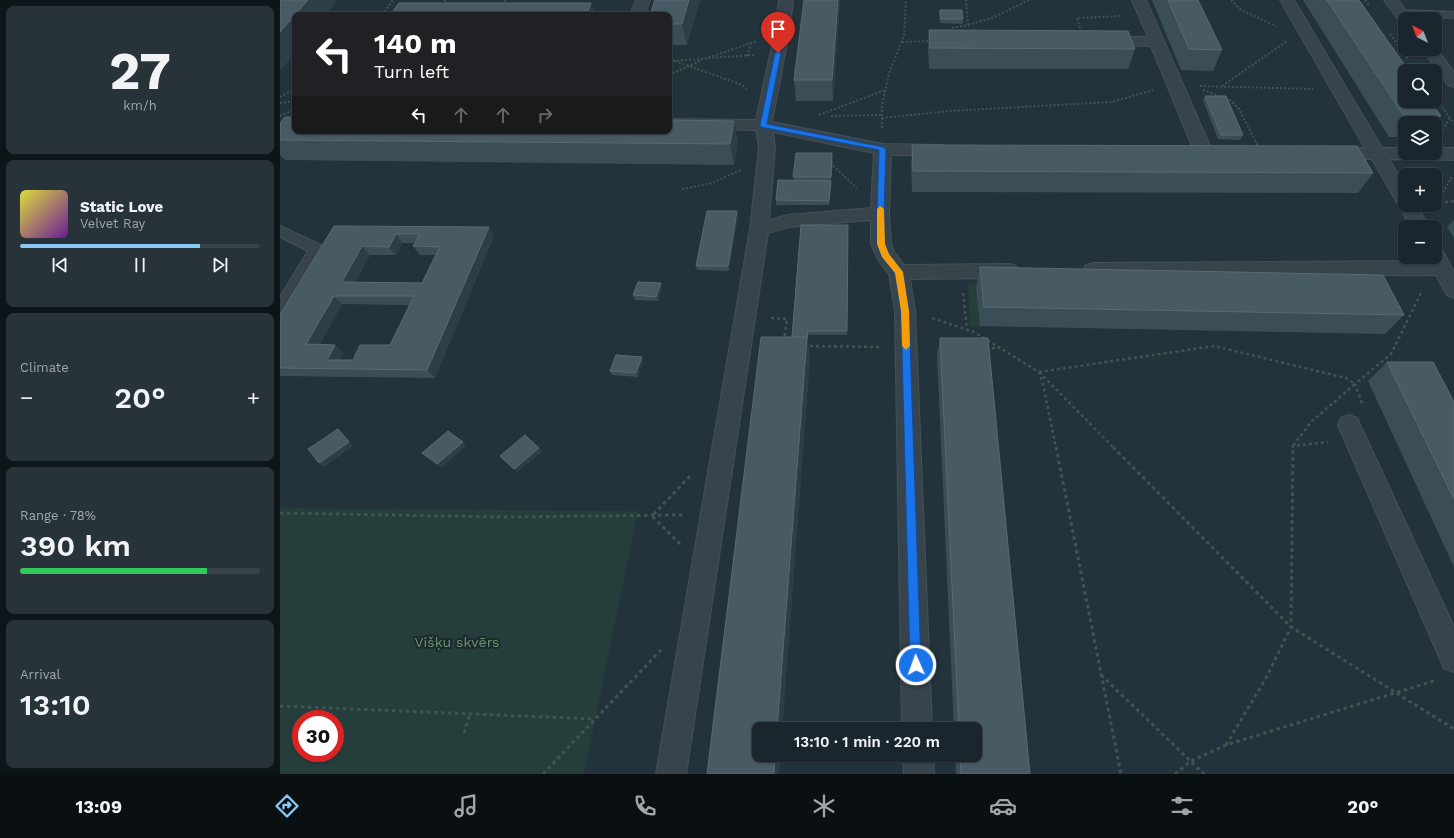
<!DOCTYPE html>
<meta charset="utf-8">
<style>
:root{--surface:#1a262d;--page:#273239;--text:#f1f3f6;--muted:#9fa5aa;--line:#384349;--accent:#88caf7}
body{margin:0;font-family:"Work Sans",sans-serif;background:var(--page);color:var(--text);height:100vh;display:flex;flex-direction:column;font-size:15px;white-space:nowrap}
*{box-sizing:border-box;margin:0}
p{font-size:13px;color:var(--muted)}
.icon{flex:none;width:22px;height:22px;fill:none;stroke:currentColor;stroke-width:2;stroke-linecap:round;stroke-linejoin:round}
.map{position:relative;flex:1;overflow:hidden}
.side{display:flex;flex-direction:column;gap:6px;padding:6px;background:#0e1519;width:280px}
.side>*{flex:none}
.guide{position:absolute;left:12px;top:12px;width:380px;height:122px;border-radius:8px;box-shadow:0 1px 3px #0004,0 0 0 1px var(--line);background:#202124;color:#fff;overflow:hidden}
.needle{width:26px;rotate:318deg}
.controls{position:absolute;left:1118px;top:12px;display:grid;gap:8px}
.controls a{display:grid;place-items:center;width:44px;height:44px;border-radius:8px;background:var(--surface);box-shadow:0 1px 3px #0004,0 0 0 1px var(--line);font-size:20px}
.speed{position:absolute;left:12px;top:710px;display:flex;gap:8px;font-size:20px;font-weight:700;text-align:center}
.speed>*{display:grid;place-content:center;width:52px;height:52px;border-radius:50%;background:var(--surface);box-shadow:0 1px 3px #0004,0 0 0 1px var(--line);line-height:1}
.speed .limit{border:6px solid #d22;background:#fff;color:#111}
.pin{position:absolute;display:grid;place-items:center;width:34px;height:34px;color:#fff;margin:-41px -17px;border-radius:50% 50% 50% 0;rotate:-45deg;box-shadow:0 0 4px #0007}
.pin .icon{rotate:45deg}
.me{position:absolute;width:44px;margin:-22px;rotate:358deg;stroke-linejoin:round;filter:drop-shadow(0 0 3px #0008)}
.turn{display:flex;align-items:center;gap:14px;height:84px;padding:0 16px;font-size:18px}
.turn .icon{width:52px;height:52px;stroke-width:2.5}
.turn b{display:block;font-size:28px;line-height:34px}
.lanes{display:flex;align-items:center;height:38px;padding:0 16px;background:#0003;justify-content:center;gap:20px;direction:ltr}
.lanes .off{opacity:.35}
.big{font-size:30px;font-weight:600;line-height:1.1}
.side .tile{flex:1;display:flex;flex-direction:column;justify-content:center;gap:6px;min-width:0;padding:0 14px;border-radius:8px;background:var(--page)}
.side .dial{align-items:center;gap:0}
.dial b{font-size:52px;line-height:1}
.song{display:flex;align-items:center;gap:12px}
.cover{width:48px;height:48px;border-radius:6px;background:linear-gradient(135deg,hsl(60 70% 55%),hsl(280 70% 35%))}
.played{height:4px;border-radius:2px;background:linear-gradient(90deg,var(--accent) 75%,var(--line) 75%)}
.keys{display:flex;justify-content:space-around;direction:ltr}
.heat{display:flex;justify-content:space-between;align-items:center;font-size:22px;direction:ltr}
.charge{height:6px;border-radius:3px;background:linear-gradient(90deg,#34c759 78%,var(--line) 0)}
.trip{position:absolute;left:472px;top:722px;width:230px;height:40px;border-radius:8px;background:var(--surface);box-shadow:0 1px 3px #0004,0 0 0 1px var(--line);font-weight:600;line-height:40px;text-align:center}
.tabs{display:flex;height:64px;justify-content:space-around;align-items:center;background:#0a0f12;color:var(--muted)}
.tabs .icon{width:28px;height:28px}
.tabs .current{color:var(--accent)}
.tabs b{font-size:18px;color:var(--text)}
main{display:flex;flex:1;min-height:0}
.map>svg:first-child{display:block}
</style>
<main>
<section class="side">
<div class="tile dial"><b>27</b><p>km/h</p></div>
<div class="tile">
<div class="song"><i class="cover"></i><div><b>Static Love</b><p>Velvet Ray</p></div></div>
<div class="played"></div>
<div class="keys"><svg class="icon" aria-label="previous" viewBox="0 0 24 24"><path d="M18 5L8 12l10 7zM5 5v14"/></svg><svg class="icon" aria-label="pause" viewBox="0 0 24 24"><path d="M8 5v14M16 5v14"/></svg><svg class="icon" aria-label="next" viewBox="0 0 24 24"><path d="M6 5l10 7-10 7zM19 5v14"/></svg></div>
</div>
<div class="tile"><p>Climate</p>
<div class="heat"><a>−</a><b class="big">20°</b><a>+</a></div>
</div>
<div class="tile"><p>Range · 78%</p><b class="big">390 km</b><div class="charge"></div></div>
<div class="tile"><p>Arrival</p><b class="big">13:10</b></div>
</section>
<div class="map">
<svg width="1174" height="774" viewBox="0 0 1174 774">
<rect width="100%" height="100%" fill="#23333c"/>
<g fill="#253d3b" fill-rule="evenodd">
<polygon points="717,282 700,326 690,326 688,283"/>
<path d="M0,508L358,511L304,774H0ZM21,719H55V753H21Z"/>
</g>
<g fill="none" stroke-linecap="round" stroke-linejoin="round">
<g stroke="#435058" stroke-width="2">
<g id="service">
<polygon points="1120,10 1174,12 1174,18 1116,15 1115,13"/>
<polygon points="0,226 41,245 43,249 5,314 0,316 0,297 28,251 0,237"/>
</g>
</g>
<g stroke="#435058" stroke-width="2">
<g id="minor">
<polygon points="356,0 370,0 364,15 350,15"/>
<path d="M499,0H513L509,32L492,122L603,144L661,145L667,146L670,150L667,154L661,155H611L609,213L611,244L614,252L624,265L729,264L736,266L739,271L736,276L729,278L630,279L635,311L652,729H622L615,311L609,274L598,260L591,244V220L508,227L488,233L406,774H376L470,229L479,148L476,130L389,129V119L476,120L495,32ZM493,132L594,153L591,208L508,215L489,220L495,148Z"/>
<polygon points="852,0 866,0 933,153 930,157 924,159 918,157 915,153 871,46 822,45 817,44 815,41 817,38 822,37 868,37"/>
<polygon points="1000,0 1014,0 1102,148 1125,148 1125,153 1155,153 1155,148 1174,148 1174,160 1109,159 1125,186 1125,205 1136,205 1149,227 1131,227 1092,159 1051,159 1045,157 1042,153 1045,149 1051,147 1085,148"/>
<polygon points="1155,248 1162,250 1174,272 1174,298 1167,295 1156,275 813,277 806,275 803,270 806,265 813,263 1149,261 1146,257 1155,257"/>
<polygon points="1069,415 1077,418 1174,627 1174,672 1164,668 1058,425 1061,418"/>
<polygon points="623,755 653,755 654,774 624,774"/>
</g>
</g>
<g stroke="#435058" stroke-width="2">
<g id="tertiary">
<polygon points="1104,0 1118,0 1132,19 1125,19 1125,23 1120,22"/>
<polygon points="1155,47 1174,72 1174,87 1168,85 1142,49 1155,49"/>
</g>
</g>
<g stroke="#3e5552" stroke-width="2" stroke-dasharray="2 2" stroke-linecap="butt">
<polyline points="164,0 170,4"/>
<polyline points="951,0 961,10 996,26"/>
<polyline points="1085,0 1090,6"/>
<polyline points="221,4 227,0"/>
<polyline points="102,15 113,0"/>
<polyline points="688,25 712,18 749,0"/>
<polyline points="672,28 688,25 686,0"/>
<polyline points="801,32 797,18 841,16"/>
<polyline points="1110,34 1128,59"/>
<polyline points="622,42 651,41"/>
<polyline points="467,56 471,43"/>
<polyline points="428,58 475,55"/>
<polyline points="389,61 424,59 477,41"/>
<polyline points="395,61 462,85 467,89"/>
<polyline points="389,75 422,60"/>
<polyline points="920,86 1033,89"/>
<polyline points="942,86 1007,41"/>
<polyline points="923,90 950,100 959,109 979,148"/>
<polyline points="0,97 15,89"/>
<polyline points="1155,97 1174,124"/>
<polyline points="0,103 15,101"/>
<polyline points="539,115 605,90"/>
<polyline points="0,116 15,109"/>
<polyline points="551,116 601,115"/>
<polyline points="602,118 669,111 832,102 873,90"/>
<polyline points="602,128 602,105 609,74 624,35 626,0"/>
<polyline points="1160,133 1170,118"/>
<polyline points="550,163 577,188"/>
<polyline points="402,189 432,183 461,170"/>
<polyline points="1161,196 1173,175"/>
</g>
<g stroke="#3e5552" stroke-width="2.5" stroke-dasharray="3 3" stroke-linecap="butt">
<polyline points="1159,203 1174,201"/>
<polyline points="1155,207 1162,195"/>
<polyline points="683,293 687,330"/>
<polyline points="491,318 507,319 504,340"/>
<polyline points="652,318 694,332 759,372 763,384 776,448"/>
<polyline points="530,346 601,347"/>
<polyline points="706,348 719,348"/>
<polyline points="759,372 834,448"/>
<polyline points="759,372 934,346 1066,378 1075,384 1031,422 1013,446"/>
<polyline points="1082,403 1075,384 1111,354 1142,291"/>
<polyline points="1013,448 1013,446 1048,442"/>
</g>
<g stroke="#3e5552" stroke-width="3" stroke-dasharray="3.5 3.5" stroke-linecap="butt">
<polyline points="776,447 841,774"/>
<polyline points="833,447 1011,627 1174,729"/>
<polyline points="0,513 222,517 405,515"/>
<polyline points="400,544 372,516 411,475"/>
<polyline points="821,675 924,774"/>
<polyline points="0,706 315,719"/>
<polyline points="184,733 190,714"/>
<polyline points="946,745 986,678 1011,627 1013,447"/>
<polyline points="263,774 381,650"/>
<polyline points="895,774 911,761 946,745 1157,680"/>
</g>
<use href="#service" fill="#37444c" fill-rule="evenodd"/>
<use href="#minor" fill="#37444c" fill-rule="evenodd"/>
<use href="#tertiary" fill="#37444c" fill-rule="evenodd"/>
</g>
<g fill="#3b4e58" fill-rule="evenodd">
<polygon points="375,0 420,0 407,45 389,45 389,15"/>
<polygon points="560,0 553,101 516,101 514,80"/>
<polygon points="872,0 918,0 942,50 933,71 901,70"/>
<polygon points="1023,0 1079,0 1161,116 1155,124 1155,123 1125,123 1125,137 1109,137"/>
<polygon points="660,10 683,19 683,24 660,23 659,14"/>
<polygon points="649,30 855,49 848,69 649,69 648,51"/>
<polygon points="925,96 963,135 960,140 938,139 923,100"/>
<polygon points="0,123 458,141 454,165 5,160 0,155"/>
<polygon points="632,145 1093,173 1078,193 632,192 631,166"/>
<polygon points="553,158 549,205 496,205 496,200 514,180 513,177"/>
<polygon points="458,216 449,271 417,270 416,266"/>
<polygon points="1174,220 1174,238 1167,227"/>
<polygon points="521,225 568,225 567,335 528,335 528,342 530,356 502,729 479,729 479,755 500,755 499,774 427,774 481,337 512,337"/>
<path d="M54,226L214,236L155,378L0,376V315ZM122,243H135L133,246L140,255H155L142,283L75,282L90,255H116ZM62,304L130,305L110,345L73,360H60L63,353L55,345L40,344Z"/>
<polygon points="700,267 1124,315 1105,334 700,326 696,287"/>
<polygon points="382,288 378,301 355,300 353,295"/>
<polygon points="660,338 750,774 676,774 675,755 695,755 695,729 674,729 657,356"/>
<polygon points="363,361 358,377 332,375 330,371"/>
<polygon points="1107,362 1174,402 1174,567 1088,381"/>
</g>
<g fill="#2c3e48">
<polygon points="28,0 58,0 46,15 15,15 15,53 0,71 0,32"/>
<polygon points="409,0 420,0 407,45 402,24"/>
<polygon points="558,0 560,0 553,101 552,80"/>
<polygon points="311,3 315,15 306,15"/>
<polygon points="454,121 458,141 454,165 450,144"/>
<polygon points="552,153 553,158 551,182 551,177"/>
<polygon points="551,181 551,186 549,205 549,201"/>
<polygon points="457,211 458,216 449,271 448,266"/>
<polygon points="209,227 214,236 155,378 147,370"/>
<polygon points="116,234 122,243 116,255 109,247"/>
<polygon points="82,246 90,255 70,290 62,282"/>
<polygon points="381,283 382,288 378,301 376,297"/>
<polygon points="54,296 62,304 35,352 26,344"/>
<polygon points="528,331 528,342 530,356 502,729 497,729"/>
<polygon points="55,345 63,353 56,368 47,360"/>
<polygon points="362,357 363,361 358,377 356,373"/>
<polygon points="58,429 63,433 73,446 44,467 39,463"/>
<polygon points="183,442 186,446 161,468 157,464"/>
<polygon points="259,448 262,452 237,472 234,469"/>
<polygon points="495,755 500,755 499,774 494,774"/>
</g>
<g fill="#485a64" stroke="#586a74" fill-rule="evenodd">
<polygon points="0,0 28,0 0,32"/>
<polygon points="375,0 409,0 402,24 389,24 389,15 370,15"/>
<polygon points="524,0 558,0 552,80 514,80"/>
<polygon points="888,0 918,0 942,50 909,49"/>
<polygon points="1047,0 1079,0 1129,71 1125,71 1125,101 1150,101 1161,116 1124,116"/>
<polygon points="119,3 311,3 306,15 110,15"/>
<polygon points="660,10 682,10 683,19 661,19"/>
<polygon points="649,30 848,31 855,49 650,48"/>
<polygon points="925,96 946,96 963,135 941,135"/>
<polygon points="5,117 15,117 15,131 389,131 389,120 454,121 450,144 0,140 0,123"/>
<polygon points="632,145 1077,146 1093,173 633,171"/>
<polygon points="516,153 552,153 551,177 513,177"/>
<polygon points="498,180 551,181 549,201 496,200"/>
<polygon points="427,211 457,211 448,266 416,266"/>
<polygon points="521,225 568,225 567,331 528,331 527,338 512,337"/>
<path d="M54,226L209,227L147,370L0,368V315ZM116,234H140L133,246L160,247L142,283L62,282L82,246L109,247ZM54,296H134L110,345H80L73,360H47L55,345L26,344Z"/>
<polygon points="700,267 1103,275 1124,315 704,307"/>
<polygon points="358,282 381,283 376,297 353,295"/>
<polygon points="481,337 527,337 497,729 479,729 479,755 495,755 494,774 427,774"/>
<polygon points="660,338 708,338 750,774 681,774 680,755 695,755 695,729 679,729"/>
<polygon points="336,355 362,357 356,373 330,371"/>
<polygon points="1107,362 1153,362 1174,402 1174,499"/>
<polygon points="58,429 69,442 39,463 28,449"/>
<polygon points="168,431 183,442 157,464 142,453"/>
<polygon points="245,435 259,448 234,469 220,456"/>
</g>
<polygon fill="#1a73e8" stroke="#114b97" points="498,51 501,53 487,124 603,147 606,149 604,213 605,244 609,254 623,272 629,311 641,665 640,669 636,671 631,669 630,665 621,311 615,273 602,257 597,244 597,213 599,150 481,127 480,125 495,53"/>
<polygon fill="#f59e0b" points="600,206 604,209 605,244 609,254 623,272 629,311 630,346 626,350 622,346 621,311 615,273 602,257 597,244 597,209"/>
<g text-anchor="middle" stroke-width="4" stroke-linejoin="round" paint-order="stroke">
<g font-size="14" fill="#69996a" stroke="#1c2931">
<text x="177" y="647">Višķu skvērs</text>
</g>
</g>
</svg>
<div class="controls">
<a><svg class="needle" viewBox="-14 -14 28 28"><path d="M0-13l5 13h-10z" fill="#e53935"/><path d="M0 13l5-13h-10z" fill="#9fa5aa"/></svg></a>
<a><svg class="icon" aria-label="search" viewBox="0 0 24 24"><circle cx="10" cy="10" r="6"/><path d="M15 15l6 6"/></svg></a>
<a><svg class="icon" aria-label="layers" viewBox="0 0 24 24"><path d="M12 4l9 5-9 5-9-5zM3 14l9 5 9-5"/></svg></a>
<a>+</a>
<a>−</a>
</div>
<div class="speed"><div class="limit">30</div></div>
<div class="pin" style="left:498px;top:53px;background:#d93025"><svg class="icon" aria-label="arrive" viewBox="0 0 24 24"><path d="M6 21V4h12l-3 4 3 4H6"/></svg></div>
<svg class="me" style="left:636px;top:665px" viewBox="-20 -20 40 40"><circle r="17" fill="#1a73e8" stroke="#fff" stroke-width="3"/><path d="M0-11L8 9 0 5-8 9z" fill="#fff"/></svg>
<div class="trip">13:10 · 1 min · 220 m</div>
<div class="guide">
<div class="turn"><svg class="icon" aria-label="left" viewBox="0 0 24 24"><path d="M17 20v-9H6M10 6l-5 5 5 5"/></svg><div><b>140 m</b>Turn left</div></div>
<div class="lanes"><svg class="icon" aria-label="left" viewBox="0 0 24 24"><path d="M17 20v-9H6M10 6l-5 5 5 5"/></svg><svg class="icon off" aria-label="ahead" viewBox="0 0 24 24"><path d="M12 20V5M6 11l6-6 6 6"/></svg><svg class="icon off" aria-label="ahead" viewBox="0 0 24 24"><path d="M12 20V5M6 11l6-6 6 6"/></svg><svg class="icon off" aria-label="right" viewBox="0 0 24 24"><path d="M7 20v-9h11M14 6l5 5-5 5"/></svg></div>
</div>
</div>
</main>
<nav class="tabs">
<b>13:09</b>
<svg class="icon current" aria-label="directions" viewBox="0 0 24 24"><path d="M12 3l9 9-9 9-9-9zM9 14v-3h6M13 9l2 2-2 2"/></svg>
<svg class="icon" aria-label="music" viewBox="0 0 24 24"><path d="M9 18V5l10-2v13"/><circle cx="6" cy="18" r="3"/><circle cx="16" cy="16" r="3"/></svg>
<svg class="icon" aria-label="phone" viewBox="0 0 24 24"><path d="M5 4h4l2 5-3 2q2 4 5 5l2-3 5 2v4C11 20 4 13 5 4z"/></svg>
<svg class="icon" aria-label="climate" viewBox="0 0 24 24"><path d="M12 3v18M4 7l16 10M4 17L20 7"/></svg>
<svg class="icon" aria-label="car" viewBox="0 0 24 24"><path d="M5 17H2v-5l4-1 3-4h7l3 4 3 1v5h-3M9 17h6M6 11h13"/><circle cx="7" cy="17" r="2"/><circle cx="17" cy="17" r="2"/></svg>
<svg class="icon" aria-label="filters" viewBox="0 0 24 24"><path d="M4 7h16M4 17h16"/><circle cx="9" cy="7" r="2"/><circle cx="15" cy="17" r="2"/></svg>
<b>20°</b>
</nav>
